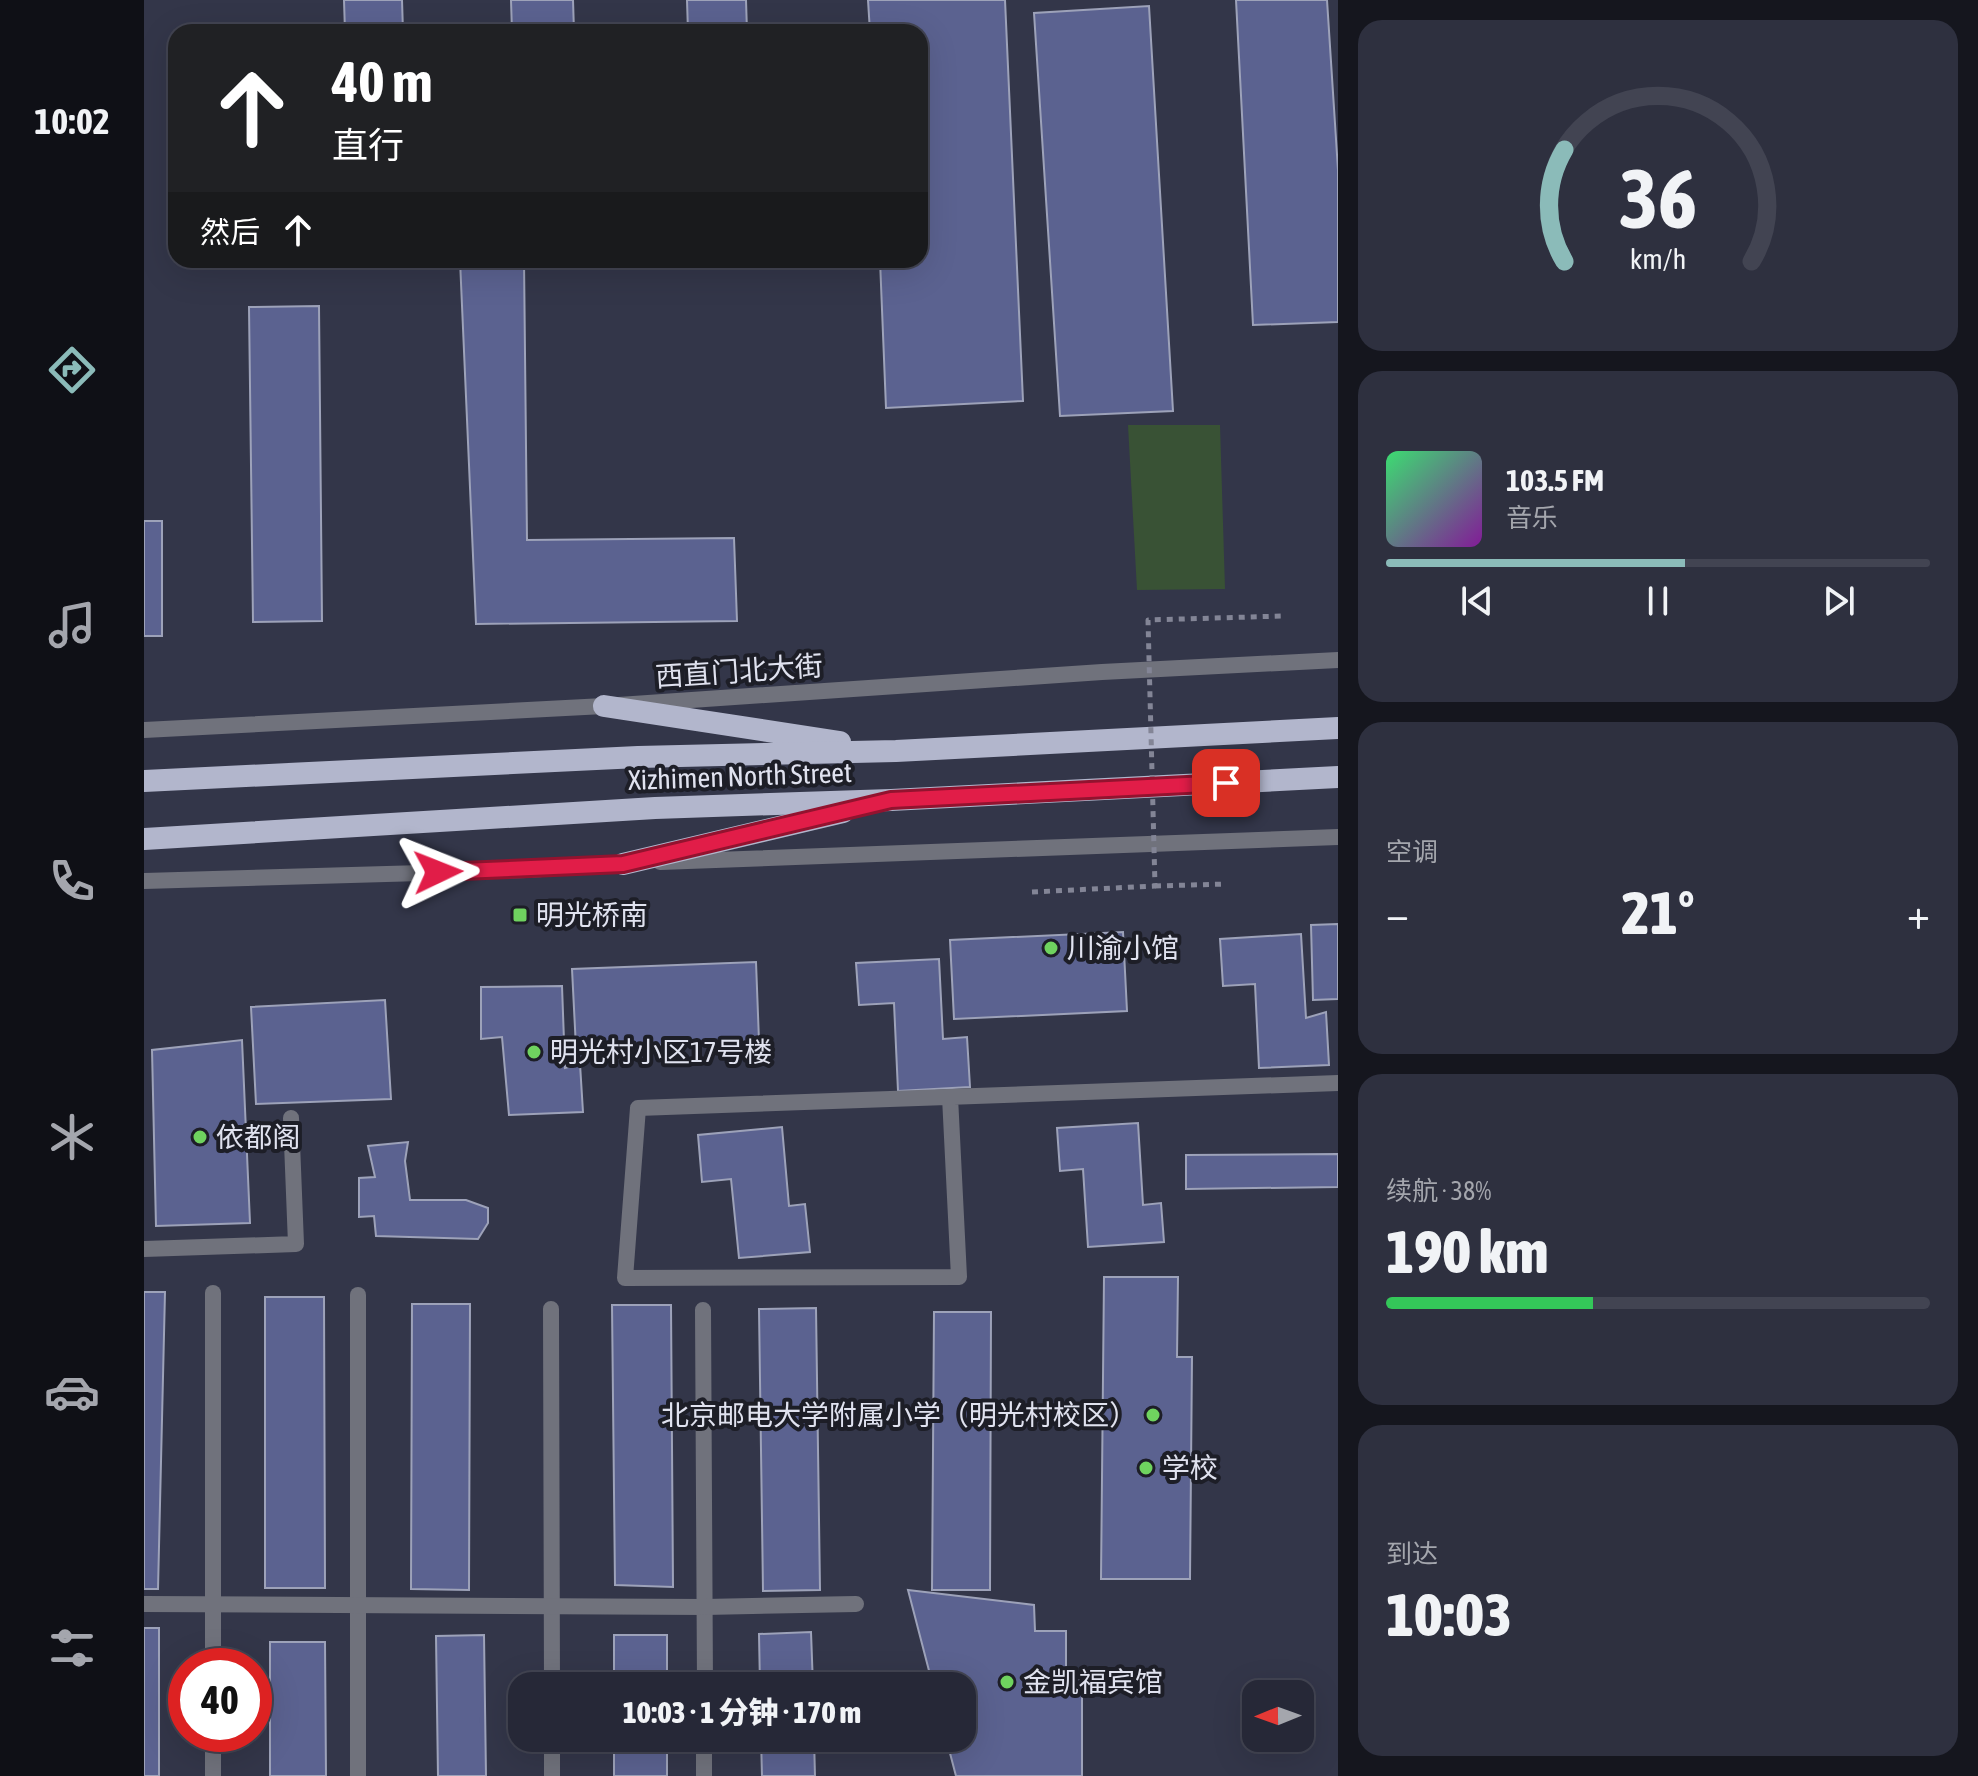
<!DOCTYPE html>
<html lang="zh">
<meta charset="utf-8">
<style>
:root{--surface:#262837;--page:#2e303f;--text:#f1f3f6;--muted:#a4a6ad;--line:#424452;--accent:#8bbbb9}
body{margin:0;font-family:"Asap Condensed","Noto Sans SC",sans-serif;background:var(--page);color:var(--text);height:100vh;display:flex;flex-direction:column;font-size:30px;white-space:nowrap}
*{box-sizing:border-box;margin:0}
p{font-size:26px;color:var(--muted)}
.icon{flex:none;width:44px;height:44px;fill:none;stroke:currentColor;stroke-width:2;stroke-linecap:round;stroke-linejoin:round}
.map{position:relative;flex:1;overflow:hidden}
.panel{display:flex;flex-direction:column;gap:20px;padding:20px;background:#15161e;width:640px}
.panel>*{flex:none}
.hud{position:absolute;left:24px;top:24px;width:760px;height:244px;border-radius:24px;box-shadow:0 8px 32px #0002,0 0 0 2px var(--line);background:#202124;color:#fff;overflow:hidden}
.needle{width:52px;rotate:269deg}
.fabs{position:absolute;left:1098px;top:1680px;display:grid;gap:16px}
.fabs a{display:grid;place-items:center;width:72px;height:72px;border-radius:16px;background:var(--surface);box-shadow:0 8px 32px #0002,0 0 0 2px var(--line);font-size:40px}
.speed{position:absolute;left:24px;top:1648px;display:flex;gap:16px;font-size:40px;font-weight:700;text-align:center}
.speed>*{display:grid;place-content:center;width:104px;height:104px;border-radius:50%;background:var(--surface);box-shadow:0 8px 32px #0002,0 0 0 2px var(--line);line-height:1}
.speed .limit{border:12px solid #d22;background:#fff;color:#111}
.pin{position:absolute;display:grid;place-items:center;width:68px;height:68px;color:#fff;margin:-34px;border-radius:16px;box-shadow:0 4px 12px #0006}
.me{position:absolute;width:88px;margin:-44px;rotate:88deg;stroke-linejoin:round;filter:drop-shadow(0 0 6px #0008)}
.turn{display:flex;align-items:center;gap:28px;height:168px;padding:0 32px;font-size:36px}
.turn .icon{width:104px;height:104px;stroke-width:2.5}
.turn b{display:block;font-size:56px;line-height:68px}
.then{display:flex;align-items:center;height:76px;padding:0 32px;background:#0003;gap:16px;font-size:30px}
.big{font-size:60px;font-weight:800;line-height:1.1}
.panel .tile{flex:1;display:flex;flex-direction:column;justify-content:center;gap:12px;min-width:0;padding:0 28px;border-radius:24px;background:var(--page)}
.panel .dial{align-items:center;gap:0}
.dial svg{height:208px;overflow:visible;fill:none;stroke:var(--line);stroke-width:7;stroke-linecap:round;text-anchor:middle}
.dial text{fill:var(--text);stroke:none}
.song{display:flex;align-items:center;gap:24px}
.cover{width:96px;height:96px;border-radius:12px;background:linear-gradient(135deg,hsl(140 70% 55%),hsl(290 70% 35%))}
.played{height:8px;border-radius:4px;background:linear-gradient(90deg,var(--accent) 55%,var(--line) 55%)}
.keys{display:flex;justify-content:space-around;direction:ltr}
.heat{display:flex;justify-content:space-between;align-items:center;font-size:44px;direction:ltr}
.charge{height:12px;border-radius:6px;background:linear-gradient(90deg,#34c759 38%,var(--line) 0)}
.trip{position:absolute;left:364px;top:1672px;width:468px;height:80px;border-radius:24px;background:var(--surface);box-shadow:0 8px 32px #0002,0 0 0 2px var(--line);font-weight:800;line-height:80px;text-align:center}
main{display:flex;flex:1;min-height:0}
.dock{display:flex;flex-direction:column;width:144px;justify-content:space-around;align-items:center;background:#0f1016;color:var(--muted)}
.dock .icon{width:56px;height:56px}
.dock .current{color:var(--accent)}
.dock b{font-size:36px;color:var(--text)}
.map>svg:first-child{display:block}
</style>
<main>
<nav class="dock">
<b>10:02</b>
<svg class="icon current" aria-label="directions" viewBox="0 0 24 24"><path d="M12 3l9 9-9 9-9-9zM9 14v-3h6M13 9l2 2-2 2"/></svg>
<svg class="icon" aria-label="music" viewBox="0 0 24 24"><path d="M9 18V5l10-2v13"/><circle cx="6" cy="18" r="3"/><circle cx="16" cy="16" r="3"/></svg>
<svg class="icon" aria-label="phone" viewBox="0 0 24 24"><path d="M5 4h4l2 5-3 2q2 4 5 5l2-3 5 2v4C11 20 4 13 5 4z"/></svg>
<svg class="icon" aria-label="climate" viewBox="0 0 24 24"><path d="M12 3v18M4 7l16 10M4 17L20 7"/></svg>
<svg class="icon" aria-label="car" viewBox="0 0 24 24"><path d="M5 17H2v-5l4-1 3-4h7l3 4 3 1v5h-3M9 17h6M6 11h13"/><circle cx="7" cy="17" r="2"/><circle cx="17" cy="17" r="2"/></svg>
<svg class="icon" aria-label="filters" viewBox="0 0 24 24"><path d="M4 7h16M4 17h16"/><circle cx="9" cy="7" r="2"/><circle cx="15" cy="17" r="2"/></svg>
</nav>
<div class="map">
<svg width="1194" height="1776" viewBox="0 0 1194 1776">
<rect width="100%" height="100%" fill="#333649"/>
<polygon fill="#395235" points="984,425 1076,425 1081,589 993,590"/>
<g fill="#5b6290" stroke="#9da2b9" stroke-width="2">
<polygon points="200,0 258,0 259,32 201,32"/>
<polygon points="367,0 429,0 430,32 368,32"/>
<polygon points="543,0 602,0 603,32 544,32"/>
<polygon points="724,0 861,0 879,401 742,408 736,260 776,260 776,32 726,32"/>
<polygon points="1092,0 1183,0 1194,170 1194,322 1109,325"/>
<polygon points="1005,6 1029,411 916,416 890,13"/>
<polygon points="316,260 380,260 383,540 590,538 593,621 332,624"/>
<polygon points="175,306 178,621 109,622 105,307"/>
<rect x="0" y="521" width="18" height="115"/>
<polygon points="1194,924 1194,999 1169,1000 1167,925"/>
<polygon points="979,932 983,1011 810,1019 806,940"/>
<polygon points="1157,934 1162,1018 1182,1012 1185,1065 1115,1068 1111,984 1079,986 1076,939"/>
<polygon points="795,959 799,1039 823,1037 826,1087 754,1091 750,1003 715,1005 712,963"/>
<polygon points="612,962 615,1041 432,1048 428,969"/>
<polygon points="418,986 421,1068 436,1064 439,1112 365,1115 358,1037 337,1039 337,987"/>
<polygon points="241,1000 247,1099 112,1104 107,1007"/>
<polygon points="98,1040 106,1223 12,1226 8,1050"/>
<polygon points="994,1123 999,1205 1017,1203 1020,1242 944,1247 939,1169 916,1171 913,1128"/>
<polygon points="638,1127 645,1206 661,1204 666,1252 595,1258 587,1179 558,1182 554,1135"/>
<polygon points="264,1142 261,1161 266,1200 322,1200 344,1208 344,1223 334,1239 232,1236 230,1216 215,1217 215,1178 231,1177 224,1146"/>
<polygon points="1194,1154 1194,1187 1042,1189 1042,1155"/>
<polygon points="960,1277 1034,1277 1033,1357 1048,1357 1046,1579 957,1579"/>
<polygon points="0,1292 21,1292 14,1589 0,1589"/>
<polygon points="121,1297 180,1297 181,1588 121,1588"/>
<polygon points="268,1304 326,1304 325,1590 267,1589"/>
<polygon points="468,1305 527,1305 529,1587 471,1585"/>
<polygon points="672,1308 676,1590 619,1591 615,1309"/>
<polygon points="790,1312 847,1312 846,1590 788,1590"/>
<polygon points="764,1590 890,1605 891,1631 922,1631 922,1679 938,1679 938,1776 812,1776 802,1738 818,1738 818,1686 789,1686"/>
<rect x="0" y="1628" width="15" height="148"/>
<polygon points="667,1632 669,1686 616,1686 615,1634"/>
<polygon points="340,1635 342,1776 294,1776 292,1636"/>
<rect x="470" y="1635" width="53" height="51"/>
<polygon points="126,1642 181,1642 182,1776 126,1776"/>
<rect x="470" y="1738" width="53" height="38"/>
<polygon points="617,1738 670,1738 671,1776 618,1776"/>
</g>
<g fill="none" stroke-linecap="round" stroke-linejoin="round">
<polyline stroke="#838596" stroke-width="5" stroke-dasharray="6 6" stroke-linecap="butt" points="1011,886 1082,884"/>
<g stroke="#70727c" stroke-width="16">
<polyline points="806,1097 815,1277 481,1278 494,1108 1194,1083"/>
<polyline points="0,1249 152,1244 147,1118"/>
<polyline points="214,1295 214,1776"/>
<polyline points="407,1309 408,1686"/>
<polyline points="559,1310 561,1686"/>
<polyline points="0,1604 561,1607 712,1604"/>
<polyline points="69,1666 69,1293"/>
<polyline points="69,1734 69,1776"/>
<polyline points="408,1738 408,1776"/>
<polyline points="560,1776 560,1738"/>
</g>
<g stroke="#70727c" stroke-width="16">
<polyline points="0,730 460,706 958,672 1194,660"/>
<polyline points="516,862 1194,837"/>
<polyline points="0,881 383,870 489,863"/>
</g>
<g stroke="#b2b6cc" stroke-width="22">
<polyline points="460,706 696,742"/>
<polyline points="0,781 494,757 752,751 1194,728"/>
<polyline points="0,839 511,808 747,800 1194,777"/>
<polyline points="479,864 699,812"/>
</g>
<polyline stroke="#838596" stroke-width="5" stroke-dasharray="6 6" stroke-linecap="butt" points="888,892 1011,886 1004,620 1139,616"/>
</g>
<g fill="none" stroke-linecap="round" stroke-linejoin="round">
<g stroke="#92132f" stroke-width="20">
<polyline id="route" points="294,872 479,864 747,800 1082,783"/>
</g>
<use href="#route" stroke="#e11d48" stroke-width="14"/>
</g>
<g fill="#6fd35f" stroke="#1d1e27" stroke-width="3">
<rect x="368" y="907" width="16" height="16" rx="4"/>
<circle cx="907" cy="948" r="8"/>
<circle cx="390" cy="1052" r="8"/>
<circle cx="56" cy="1137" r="8"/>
<circle cx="1009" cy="1415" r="8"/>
<circle cx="1002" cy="1468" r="8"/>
<circle cx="863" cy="1682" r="8"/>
</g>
<g text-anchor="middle" stroke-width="8" stroke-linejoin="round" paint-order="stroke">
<g font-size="28" fill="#e0e2ef" stroke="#1d1e27">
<text transform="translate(595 671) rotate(-4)" y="10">西直门北大街</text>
<text transform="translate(596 776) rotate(-2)" y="10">Xizhimen North Street</text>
</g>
<g font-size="28" fill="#e0e2ef" stroke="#1d1e27" text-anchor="start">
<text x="392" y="925">明光桥南</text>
<text x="923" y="958">川渝小馆</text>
<text x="406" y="1062">明光村小区17号楼</text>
<text x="72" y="1147">依都阁</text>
<text x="993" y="1425" text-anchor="end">北京邮电大学附属小学（明光村校区）</text>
<text x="1018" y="1478">学校</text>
<text x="879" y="1692">金凯福宾馆</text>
</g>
</g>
</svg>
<div class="fabs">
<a><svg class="needle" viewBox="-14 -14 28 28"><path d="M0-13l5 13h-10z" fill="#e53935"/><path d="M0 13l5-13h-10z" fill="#a4a6ad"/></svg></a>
</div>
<div class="speed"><div class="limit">40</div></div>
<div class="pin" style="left:1082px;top:783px;background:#d93025"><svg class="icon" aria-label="arrive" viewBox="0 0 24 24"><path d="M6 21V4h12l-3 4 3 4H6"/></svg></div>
<svg class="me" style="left:294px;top:872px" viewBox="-20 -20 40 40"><path d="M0-17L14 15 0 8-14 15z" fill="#e11d48" stroke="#fff" stroke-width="4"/></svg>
<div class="trip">10:03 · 1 分钟 · 170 m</div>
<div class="hud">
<div class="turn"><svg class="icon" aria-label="ahead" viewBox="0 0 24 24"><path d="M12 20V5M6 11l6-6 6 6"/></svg><div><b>40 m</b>直行</div></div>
<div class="then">然后<svg class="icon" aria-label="ahead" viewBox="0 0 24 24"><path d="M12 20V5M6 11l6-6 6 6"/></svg></div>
</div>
</div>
<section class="panel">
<div class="tile dial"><svg viewBox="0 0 100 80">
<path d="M14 69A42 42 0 1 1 86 69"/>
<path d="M14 69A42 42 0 0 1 14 26" stroke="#8bbbb9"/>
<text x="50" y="56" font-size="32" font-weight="700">36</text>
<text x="50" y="72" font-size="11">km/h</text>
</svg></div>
<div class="tile">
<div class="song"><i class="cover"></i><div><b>103.5 FM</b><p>音乐</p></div></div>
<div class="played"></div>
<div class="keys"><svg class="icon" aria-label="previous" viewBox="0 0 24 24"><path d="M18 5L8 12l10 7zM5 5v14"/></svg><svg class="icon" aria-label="pause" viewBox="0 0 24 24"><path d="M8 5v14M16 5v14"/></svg><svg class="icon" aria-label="next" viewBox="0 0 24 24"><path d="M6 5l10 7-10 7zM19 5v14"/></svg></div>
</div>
<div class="tile"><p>空调</p>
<div class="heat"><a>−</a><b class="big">21°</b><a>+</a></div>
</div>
<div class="tile"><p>续航 · 38%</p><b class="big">190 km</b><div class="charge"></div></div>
<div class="tile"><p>到达</p><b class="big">10:03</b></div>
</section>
</main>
